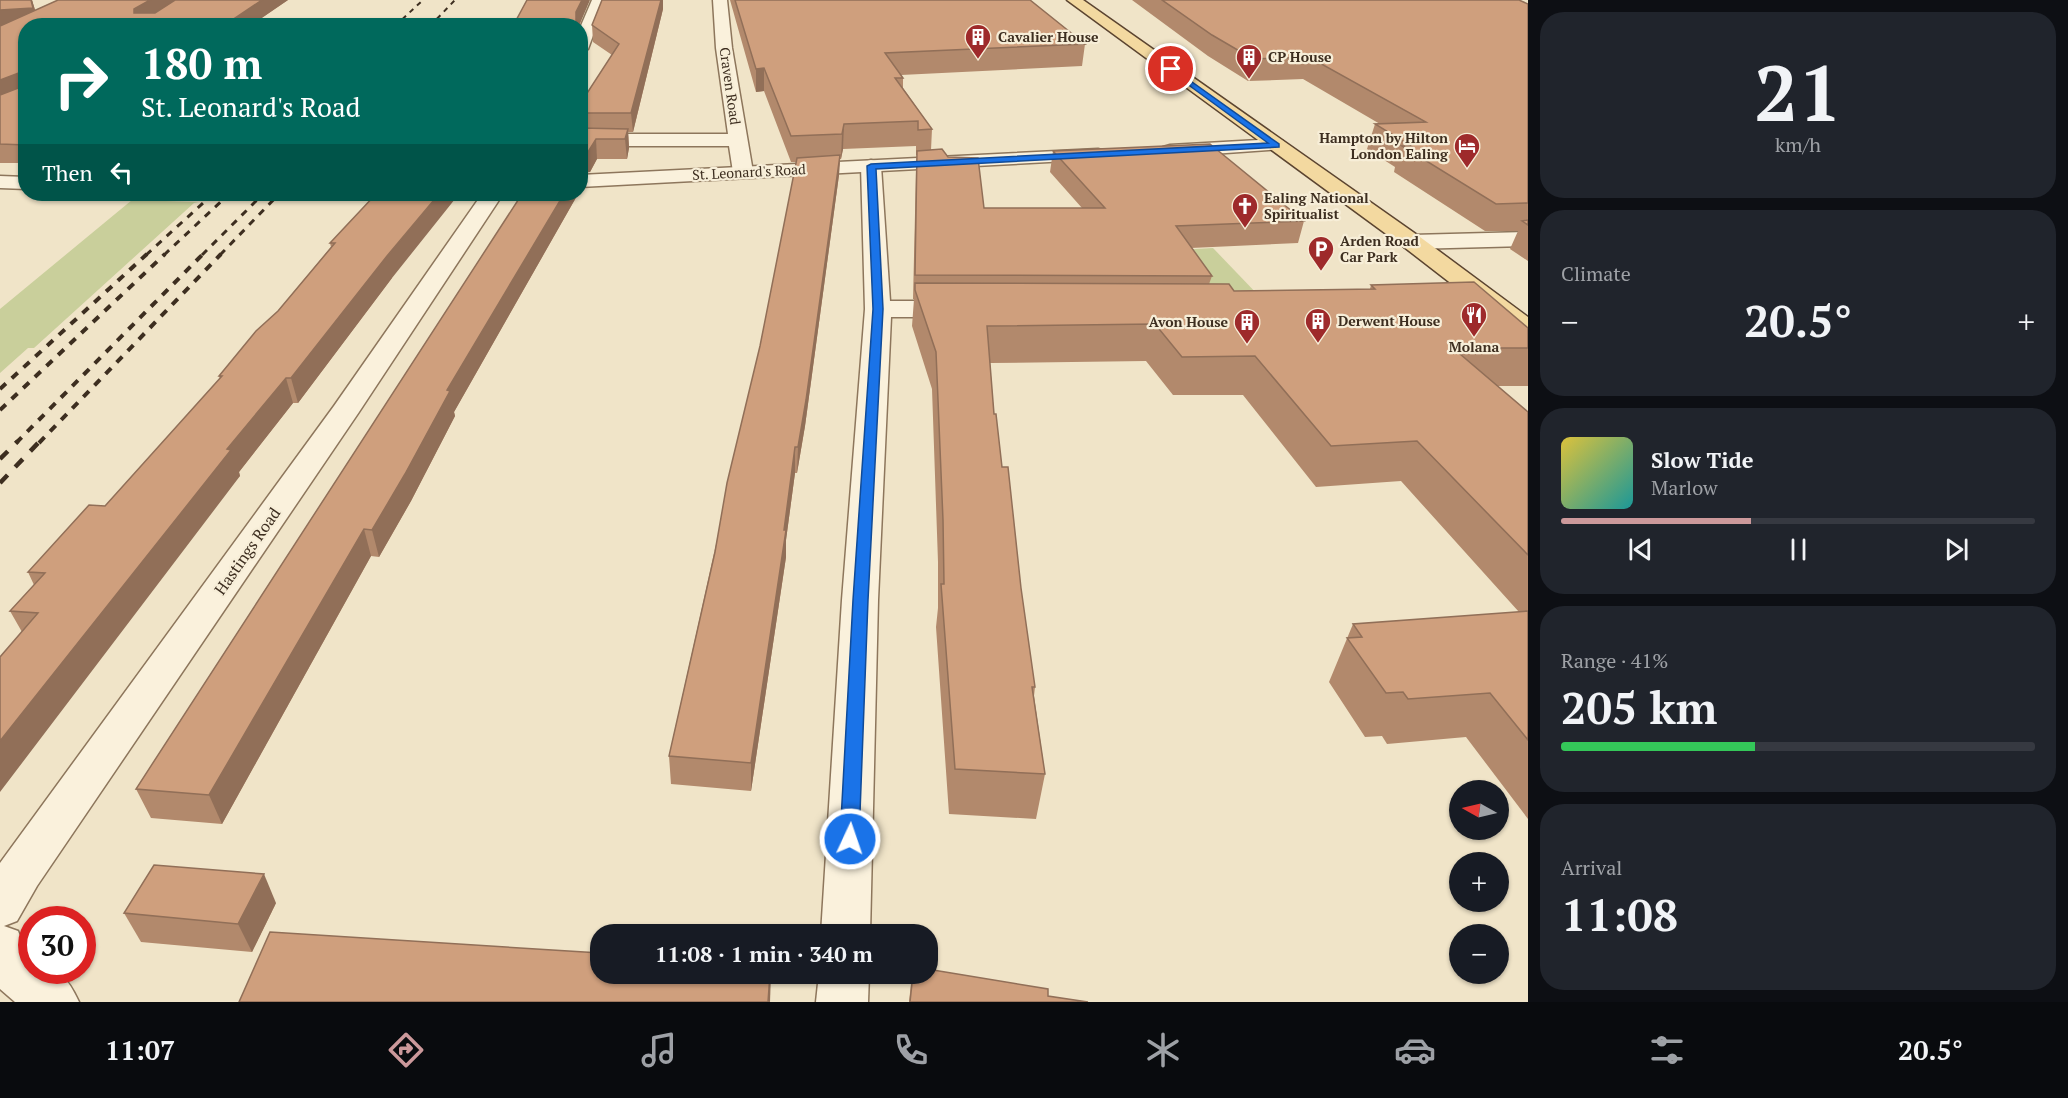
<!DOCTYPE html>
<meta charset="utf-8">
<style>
:root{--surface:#171b24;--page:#20242c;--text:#f1f3f6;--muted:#9ea1a6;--line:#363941;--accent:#cc999b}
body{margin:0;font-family:"PT Serif",serif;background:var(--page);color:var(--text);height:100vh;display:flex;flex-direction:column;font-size:22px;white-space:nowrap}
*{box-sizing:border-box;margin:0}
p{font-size:20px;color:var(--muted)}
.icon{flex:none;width:33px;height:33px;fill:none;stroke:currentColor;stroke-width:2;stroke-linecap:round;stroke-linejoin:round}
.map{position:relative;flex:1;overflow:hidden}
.sheet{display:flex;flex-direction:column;gap:12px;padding:12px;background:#0d0f14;width:540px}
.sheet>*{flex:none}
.top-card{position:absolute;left:18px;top:18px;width:570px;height:183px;border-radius:24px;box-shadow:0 2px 4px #0004;background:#00695c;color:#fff;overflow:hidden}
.needle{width:39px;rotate:278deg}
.tools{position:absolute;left:1449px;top:780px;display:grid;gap:12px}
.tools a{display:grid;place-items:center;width:60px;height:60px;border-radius:50%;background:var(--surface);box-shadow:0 2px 4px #0004;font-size:30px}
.speed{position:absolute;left:18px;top:906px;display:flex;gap:12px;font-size:30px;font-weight:700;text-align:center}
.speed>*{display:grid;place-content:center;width:78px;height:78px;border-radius:50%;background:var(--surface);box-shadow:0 2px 4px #0004;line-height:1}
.speed .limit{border:9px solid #d22;background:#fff;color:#111}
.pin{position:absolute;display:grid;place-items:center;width:51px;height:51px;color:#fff;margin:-26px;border:3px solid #fff;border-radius:50%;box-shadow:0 2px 6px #0007}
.me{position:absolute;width:66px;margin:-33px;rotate:3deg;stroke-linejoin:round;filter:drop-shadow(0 0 4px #0008)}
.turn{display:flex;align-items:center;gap:21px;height:126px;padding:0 24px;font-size:27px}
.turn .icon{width:78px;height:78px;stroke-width:2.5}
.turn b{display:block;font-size:42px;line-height:51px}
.then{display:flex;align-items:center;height:57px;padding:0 24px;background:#0003;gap:12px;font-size:22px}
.big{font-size:45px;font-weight:600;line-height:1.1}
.sheet .card{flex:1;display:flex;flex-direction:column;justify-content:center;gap:9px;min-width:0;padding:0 21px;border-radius:24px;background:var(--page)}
.sheet .dial{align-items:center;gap:0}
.dial b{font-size:78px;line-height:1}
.song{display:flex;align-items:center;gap:18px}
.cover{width:72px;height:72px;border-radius:9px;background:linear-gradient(135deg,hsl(50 70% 55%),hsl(180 70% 35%))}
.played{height:6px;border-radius:3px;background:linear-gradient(90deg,var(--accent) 40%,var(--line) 40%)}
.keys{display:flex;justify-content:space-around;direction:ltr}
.heat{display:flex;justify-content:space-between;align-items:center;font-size:33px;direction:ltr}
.charge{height:9px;border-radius:4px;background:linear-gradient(90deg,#34c759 41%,var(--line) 0)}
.trip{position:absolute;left:590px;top:924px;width:348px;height:60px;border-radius:24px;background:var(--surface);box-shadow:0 2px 4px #0004;font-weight:600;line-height:60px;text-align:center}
.tabs{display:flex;height:96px;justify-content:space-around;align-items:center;background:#090b0e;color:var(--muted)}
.tabs .icon{width:42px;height:42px}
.tabs .selected{color:var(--accent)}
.tabs b{font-size:27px;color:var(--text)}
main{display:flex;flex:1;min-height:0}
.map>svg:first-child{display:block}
</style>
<main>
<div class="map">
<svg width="1528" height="1002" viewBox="0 0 1528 1002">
<rect width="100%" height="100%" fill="#f0e4c8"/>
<g fill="#c9cf9b">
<polygon points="132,200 199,202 194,203 34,348 28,348 0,373 0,309"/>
<polygon points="1213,248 1260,297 1216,297 1178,250"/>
</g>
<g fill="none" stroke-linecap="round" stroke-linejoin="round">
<g stroke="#8d765c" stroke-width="3">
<g id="minor">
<polygon points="592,0 606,0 588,49 580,54 580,28"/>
<polygon points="713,0 727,0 732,48 753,172 750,176 743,178 736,176 733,172 729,146 580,146 580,134 728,134 716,48"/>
<polygon points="871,160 878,162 881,166 890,301 959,301 968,304 972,309 968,314 959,317 891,317 878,600 870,934 821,934 842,600 865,309 861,166 864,162"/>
<path d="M482,194H503L359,412L37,886L17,921L4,926L18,931L24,946L32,952V970C60,970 67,976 79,1002H15L0,989V863L334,406Z"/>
<polygon points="1528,232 1528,246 1412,249 1404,247 1400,242 1404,237 1412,235"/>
<polygon points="819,974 869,974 868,1002 816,1002"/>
</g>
</g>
<g stroke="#8d765c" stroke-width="3">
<g id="tertiary">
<polygon points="1276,139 1283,141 1286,145 1283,149 1170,157 1163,155 1160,151 1163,147 1170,145"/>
<polygon points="1098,149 1105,151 1108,155 1105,159 580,187 580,175"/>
<polygon points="0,176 26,177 26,189 0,188"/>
</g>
</g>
<g stroke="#5b4430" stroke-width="3">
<polygon id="primary" points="1067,0 1083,0 1420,237 1528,317 1528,338 1519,336 1404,247"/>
</g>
<use href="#minor" fill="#faf1dc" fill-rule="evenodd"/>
<use href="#tertiary" fill="#faf1dc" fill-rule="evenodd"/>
<use href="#primary" fill="#f3d9a0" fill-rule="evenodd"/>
<g stroke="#3d2e20" stroke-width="2" stroke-dasharray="5 5" stroke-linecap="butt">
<polyline points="395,26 423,0"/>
<polyline points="430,26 455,0"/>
</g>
<g stroke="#3d2e20" stroke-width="3" stroke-dasharray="7 7" stroke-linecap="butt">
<polyline points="146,255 213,194"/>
<polyline points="164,255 229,194"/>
<polyline points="202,255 263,194"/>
<polyline points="220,255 279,194"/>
</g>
<g stroke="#3d2e20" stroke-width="4" stroke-dasharray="8 8" stroke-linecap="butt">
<polyline points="0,389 147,254"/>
<polyline points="0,410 165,254"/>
<polyline points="16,443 203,254"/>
<polyline points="39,443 221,254"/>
</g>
<g stroke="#3d2e20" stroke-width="4.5" stroke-dasharray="11 11" stroke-linecap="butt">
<polyline points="0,459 18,441"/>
<polyline points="0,483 40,441"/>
</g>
</g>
<g fill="#b2896c">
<polygon points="0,0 32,0 35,10 58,0 288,0 250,26 26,26 26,163 0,163"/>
<polygon points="602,0 663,0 663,9 633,132 628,132 629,148 627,159 597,159 590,172 580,173 580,104 612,55 593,42 592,25"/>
<polygon points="730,0 1030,0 1085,44 1082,66 901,75 903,78 903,88 932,129 931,150 984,208 1082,208 1050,172 1053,151 1304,221 1298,243 1191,248 1212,276 1209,284 1234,291 1370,289 1371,285 1528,328 1528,386 1497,386 1528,412 1528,819 1466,737 1387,744 1382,736 1365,737 1329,682 1353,624 1519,612 1401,481 1316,487 1243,395 1173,395 1146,361 990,363 994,414 1035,687 1034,696 1045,774 1036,819 949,814 936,627 938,608 938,562 932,389 912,326 914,299 913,299 916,171 917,155 916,155 916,146 843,149 841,159 840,159 839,175 805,426 797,473 795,473 786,540 786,557 751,791 671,784 669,756 760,346 797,162 791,162 764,91 756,92"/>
<polygon points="1132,0 1519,0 1528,4 1528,261 1510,249 1518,231 1485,231 1394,172 1395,167 1367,149 1375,124 1380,124 1303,79 1248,81 1208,56"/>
<polygon points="376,194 392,278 298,403 293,403 239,472 240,476 22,632 10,611 34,585 28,572 105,506 220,379 219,376 278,311 331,247 330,243"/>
<polygon points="522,194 578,194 454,412 455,416 411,501 379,557 371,556 222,824 151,818 136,789"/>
<polygon points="276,903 252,952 141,942 124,913"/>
<polygon points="912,974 1048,996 1088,1002 909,1002"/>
</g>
<g fill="#916f58">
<polygon points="31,0 32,0 39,23 0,26 0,10"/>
<polygon points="150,0 177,0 139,24 134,13 134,9"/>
<polygon points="262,0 288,0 250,26 223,26"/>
<polygon points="582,0 590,0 579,26 576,26 576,12"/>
<polygon points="661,0 663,0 663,9 633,132 631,113"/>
<polygon points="764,68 764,91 756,92 756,69"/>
<polygon points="21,72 26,84 0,99 0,80"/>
<polygon points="844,124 843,149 841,159 842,134"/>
<polygon points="628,129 629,148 627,159 625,139"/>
<polygon points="596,139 597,159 590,172 580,173 580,153"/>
<polygon points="840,155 839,175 805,426 797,473 798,447"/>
<polygon points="439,194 459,194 392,278 298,403 291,378 387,256"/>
<polygon points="564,194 578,194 454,412 455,416 411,501 379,557 372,530 447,390"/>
<polygon points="286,378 293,403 239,472 240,476 0,792 0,741 227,449"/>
<polygon points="795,447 795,473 786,540 786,557 751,791 751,763"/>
<polygon points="364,529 371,556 222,824 209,795"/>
<polygon points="264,874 276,903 252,952 238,924"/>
<polygon points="770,974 771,974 770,1002 768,1002"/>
</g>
<g fill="#cf9f7d" stroke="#916f58" stroke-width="1.5">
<polygon points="0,0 31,0 33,8 0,10"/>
<polygon points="58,0 150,0 134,9 134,13 155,13 175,0 262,0 223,26 26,26 26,145 0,144 0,95 21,87 21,72 0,80 0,26"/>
<polygon points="527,0 582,0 576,12 576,26 513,26"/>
<polygon points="602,0 661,0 631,113 580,113 580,104 619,44 592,25"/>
<polygon points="735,0 1030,0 1085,44 885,53 903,78 895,78 932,129 918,130 918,121 844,124 842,134 791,136 764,68 756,69"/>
<polygon points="1162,0 1519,0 1528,4 1528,203 1496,204 1402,146 1411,146 1375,124 1426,122 1309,57 1253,59 1212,35"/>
<polygon points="580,128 628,129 625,139 596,139 588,152 580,153"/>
<polygon points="1210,144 1304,221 1176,226 1212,276 915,275 917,151 942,149 948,157 978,158 984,208 1105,208 1053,151"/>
<polygon points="840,155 806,400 798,447 795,447 784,530 786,530 751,763 669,756 715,552 727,483 760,346 797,158"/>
<polygon points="376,194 439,194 387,256 291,378 286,378 227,449 231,450 0,741 0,657 38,613 10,611 45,573 28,572 89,505 105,506 222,376 219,376 256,331 278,311 335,243 330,243"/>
<polygon points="522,194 564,194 447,390 450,391 405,474 372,530 364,529 209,795 136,789"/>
<polygon points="1528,220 1528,225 1522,221"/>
<polygon points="1474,282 1528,328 1528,348 1453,348 1528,412 1528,555 1417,441 1331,446 1255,356 1182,357 1155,324 987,326 994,414 996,414 1002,467 1008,467 1021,588 1035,687 1032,687 1045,774 955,769 941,584 944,584 943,520 936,352 915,290 915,283 1229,284 1234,291 1375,289 1371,285"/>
<polygon points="1528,611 1528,740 1490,693 1408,699 1403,692 1386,693 1347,638 1362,637 1353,624"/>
<polygon points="154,865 264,874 238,924 124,913"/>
<polygon points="270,932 600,953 600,974 770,974 768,1002 239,1002"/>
<polygon points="927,969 1048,989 1048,996 1088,1002 910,1002 913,974 927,974"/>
</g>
<polygon fill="#1a73e8" stroke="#114b97" stroke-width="1.5" points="1171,67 1279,144 1279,147 876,169 883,309 868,600 859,839 856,844 850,847 843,844 840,839 853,600 873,309 867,166 871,164 1268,143 1168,70"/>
<defs>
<g id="building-pin" transform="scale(1.35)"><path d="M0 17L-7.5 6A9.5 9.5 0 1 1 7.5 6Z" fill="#9e2a2b" stroke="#f7eed8"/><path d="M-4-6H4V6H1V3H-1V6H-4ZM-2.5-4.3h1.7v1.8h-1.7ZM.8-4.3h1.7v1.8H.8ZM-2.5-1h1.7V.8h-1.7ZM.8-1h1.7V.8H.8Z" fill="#fff"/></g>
<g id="hotel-pin" transform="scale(1.35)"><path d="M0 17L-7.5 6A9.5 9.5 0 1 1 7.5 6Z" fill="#9e2a2b" stroke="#f7eed8"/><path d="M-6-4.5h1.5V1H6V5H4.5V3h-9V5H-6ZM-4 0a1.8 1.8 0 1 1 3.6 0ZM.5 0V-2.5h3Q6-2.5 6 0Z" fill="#fff"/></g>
<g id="church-pin" transform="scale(1.35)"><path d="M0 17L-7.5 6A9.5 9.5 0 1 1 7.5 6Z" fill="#9e2a2b" stroke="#f7eed8"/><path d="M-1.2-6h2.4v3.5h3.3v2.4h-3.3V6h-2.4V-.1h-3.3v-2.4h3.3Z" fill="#fff"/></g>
<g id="parking-pin" transform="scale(1.35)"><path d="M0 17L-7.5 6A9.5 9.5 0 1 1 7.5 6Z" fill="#9e2a2b" stroke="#f7eed8"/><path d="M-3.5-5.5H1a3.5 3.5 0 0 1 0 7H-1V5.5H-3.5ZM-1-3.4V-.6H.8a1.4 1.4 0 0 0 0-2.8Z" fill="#fff"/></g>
<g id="restaurant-pin" transform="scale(1.35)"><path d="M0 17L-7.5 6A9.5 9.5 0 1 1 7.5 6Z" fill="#9e2a2b" stroke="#f7eed8"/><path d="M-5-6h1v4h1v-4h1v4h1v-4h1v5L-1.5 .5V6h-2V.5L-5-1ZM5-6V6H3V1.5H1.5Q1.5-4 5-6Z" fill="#fff"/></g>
</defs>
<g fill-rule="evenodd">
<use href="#building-pin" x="978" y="37"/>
<use href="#building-pin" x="1249" y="57"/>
<use href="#hotel-pin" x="1467" y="146"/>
<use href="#church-pin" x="1245" y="206"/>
<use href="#parking-pin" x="1321" y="249"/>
<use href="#restaurant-pin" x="1474" y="315"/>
<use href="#building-pin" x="1318" y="321"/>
<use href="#building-pin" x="1247" y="322"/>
</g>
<g text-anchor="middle" stroke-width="4.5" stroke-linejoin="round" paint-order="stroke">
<g font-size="14" font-weight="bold" fill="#3d2e20" stroke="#f7eed8" text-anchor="start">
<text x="998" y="42">Cavalier House</text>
<text x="1268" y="62">CP House</text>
<text x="1448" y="143" text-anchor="end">Hampton by Hilton<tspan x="1448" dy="16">London Ealing</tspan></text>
<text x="1264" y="203">Ealing National<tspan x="1264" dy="16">Spiritualist</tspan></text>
<text x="1340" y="246">Arden Road<tspan x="1340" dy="16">Car Park</tspan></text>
<text x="1338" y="326">Derwent House</text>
<text x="1228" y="327" text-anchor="end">Avon House</text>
<text x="1474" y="352" text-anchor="middle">Molana</text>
</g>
<g font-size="14" fill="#3d2e20" stroke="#f7eed8">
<text transform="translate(730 86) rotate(82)" y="5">Craven Road</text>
<text transform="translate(749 172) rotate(-3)" y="5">St. Leonard's Road</text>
</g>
<g font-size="16" fill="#3d2e20" stroke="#f7eed8">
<text transform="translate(247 551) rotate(-55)" y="6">Hastings Road</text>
</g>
</g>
</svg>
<div class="tools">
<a><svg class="needle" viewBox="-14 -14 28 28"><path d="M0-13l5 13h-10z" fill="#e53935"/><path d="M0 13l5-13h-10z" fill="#9ea1a6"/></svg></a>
<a>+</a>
<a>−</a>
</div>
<div class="speed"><div class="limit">30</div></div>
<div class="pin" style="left:1171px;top:69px;background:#d93025"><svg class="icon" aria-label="arrive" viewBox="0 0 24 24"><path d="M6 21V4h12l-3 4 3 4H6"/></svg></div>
<svg class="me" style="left:850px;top:839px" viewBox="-20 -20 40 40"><circle r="17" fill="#1a73e8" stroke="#fff" stroke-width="3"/><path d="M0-11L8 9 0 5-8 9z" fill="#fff"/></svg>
<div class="trip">11:08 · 1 min · 340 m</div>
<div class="top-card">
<div class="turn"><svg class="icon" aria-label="right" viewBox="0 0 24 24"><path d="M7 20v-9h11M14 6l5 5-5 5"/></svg><div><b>180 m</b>St. Leonard's Road</div></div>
<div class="then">Then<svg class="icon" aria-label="left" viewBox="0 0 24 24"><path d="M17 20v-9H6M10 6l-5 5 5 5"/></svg></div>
</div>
</div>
<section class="sheet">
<div class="card dial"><b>21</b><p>km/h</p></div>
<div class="card"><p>Climate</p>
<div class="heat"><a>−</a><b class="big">20.5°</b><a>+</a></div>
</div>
<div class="card">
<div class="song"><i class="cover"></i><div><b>Slow Tide</b><p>Marlow</p></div></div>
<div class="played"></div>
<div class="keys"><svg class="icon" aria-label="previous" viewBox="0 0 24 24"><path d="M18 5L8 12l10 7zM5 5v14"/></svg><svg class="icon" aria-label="pause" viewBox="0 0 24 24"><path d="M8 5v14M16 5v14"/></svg><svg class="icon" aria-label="next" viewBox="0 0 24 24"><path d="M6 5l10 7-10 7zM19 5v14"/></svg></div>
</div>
<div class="card"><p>Range · 41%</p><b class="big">205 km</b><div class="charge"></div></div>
<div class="card"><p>Arrival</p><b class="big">11:08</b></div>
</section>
</main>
<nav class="tabs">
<b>11:07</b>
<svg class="icon selected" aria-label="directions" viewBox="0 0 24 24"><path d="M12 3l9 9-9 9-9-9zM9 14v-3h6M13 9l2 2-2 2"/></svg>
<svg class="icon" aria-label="music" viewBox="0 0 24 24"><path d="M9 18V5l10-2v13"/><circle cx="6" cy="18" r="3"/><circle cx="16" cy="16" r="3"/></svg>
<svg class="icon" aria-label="phone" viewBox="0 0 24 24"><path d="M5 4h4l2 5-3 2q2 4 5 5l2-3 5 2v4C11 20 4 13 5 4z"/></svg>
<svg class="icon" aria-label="climate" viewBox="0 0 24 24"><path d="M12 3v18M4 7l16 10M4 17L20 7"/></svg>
<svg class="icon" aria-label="car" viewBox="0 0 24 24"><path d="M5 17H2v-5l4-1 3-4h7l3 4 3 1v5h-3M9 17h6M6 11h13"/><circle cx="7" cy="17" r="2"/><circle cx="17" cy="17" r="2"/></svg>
<svg class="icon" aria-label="filters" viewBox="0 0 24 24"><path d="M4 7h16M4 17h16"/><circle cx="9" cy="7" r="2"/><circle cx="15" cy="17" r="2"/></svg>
<b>20.5°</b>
</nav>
